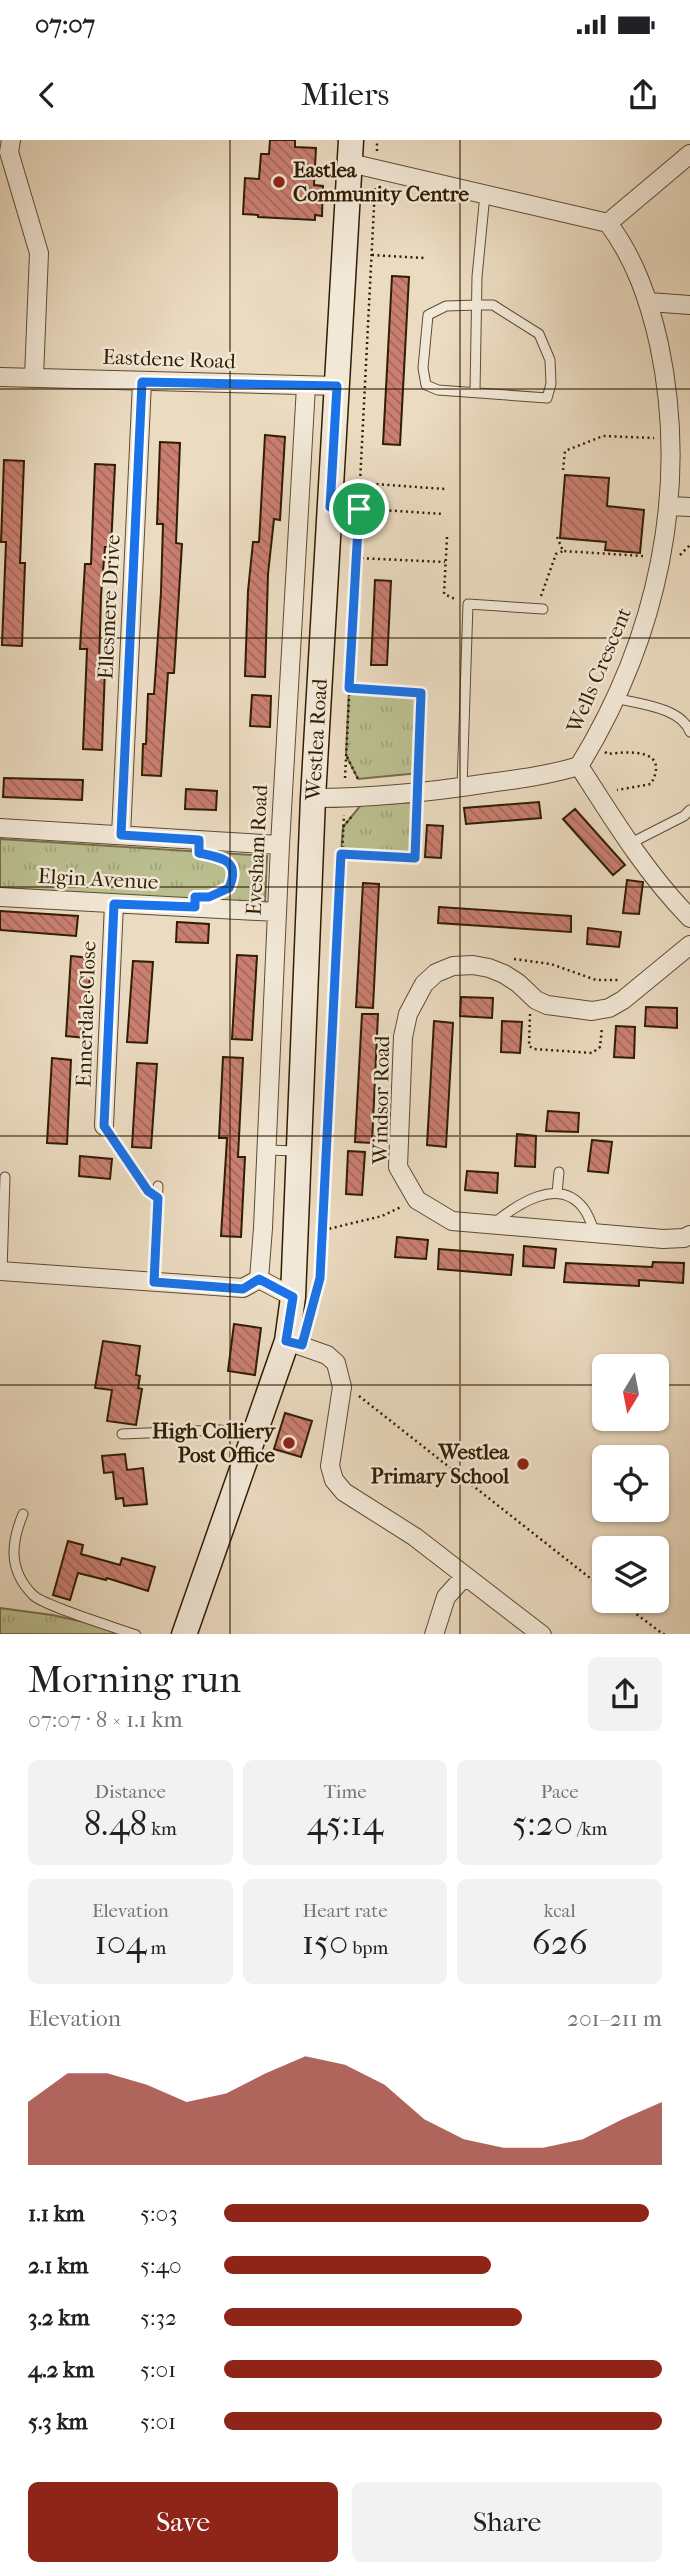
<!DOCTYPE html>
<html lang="en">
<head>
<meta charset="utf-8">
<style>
	:root { --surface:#fff; --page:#f2f2f2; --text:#202124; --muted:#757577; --accent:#8f2418 }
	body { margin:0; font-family:"IM FELL French Canon",serif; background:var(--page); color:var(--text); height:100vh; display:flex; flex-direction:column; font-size:26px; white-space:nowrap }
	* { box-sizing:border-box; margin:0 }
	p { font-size:23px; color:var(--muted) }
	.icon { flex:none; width:38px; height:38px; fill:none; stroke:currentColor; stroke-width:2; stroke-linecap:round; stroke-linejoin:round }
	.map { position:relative; height:1494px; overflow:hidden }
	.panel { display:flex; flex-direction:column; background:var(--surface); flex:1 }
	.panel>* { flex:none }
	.needle { width:46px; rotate:190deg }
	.fabs { position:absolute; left:592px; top:1214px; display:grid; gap:14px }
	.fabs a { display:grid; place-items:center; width:77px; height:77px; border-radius:10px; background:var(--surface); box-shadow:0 2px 5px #0004; font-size:35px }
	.pin { position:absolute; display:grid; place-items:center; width:60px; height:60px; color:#fff; margin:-30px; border:4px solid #fff; border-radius:50%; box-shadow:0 2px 7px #0007 }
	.round { display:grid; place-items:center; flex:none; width:74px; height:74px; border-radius:10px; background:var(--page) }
	.overview { display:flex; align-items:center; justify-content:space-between; height:119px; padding:0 28px }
	h1 { font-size:38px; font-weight:600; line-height:52px }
	.metrics { display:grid; grid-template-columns:repeat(3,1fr); gap:10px; height:119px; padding:7px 28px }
	.metrics div { display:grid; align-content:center; border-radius:10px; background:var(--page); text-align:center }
	.metrics b { font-size:35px; font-weight:600 }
	.metrics small { font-size:19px; font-weight:400 }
	.metrics p { font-size:19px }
	.chart { height:196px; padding:14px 28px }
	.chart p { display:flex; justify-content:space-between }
	.chart svg { width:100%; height:126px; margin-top:7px; fill:var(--accent); opacity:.7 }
	.button { display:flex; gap:14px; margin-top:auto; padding:14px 28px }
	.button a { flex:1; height:80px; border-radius:10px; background:var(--accent); color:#fff; font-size:28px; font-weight:600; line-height:80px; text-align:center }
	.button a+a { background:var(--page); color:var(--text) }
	ul { padding:0 28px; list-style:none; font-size:23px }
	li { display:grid; grid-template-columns:112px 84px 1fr; align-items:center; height:52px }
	li i { height:18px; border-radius:9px; background:var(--accent) }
	.status { display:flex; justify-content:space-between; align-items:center; height:49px; padding:0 35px; background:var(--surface); direction:ltr }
	.status svg { height:19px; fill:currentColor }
	header { display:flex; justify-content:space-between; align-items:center; height:91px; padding:0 28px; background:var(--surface); font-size:32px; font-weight:600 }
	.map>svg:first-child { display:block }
	.grass { fill:url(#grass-tufts); stroke:#766e49; stroke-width:2 }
	.building { fill:url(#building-back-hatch); stroke:#301d02; stroke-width:2 }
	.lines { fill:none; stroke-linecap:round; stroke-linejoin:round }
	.service-casing { stroke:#5f4c32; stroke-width:11 }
	.minor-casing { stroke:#5f4c32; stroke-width:20 }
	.secondary-casing { stroke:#301d02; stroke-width:27 }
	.path { stroke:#301d02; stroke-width:2.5; stroke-dasharray:2 3.5; stroke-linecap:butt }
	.service { stroke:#f2e8d7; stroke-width:9 }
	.minor { stroke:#f2e8d7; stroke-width:18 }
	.secondary { stroke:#f2e8d7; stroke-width:24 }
	.route-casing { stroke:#fff; stroke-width:14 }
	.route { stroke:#1a73e8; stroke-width:9 }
	.grid { fill:none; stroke:#301d02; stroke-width:2; stroke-opacity:0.55 }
	.poi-dot { fill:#8f2418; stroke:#f2e8d7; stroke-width:2.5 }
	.labels { text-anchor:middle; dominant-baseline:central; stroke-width:5; stroke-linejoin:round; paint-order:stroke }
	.poi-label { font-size:21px; font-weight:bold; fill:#301d02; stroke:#f2e8d7; text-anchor:end }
	.street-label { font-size:21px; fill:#301d02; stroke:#f2e8d7 }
</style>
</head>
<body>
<div class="status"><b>07:07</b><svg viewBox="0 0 49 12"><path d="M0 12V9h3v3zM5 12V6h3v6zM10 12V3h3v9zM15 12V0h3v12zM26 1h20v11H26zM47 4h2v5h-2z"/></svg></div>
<header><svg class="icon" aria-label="back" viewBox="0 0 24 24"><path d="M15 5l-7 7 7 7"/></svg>Milers<svg class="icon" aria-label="share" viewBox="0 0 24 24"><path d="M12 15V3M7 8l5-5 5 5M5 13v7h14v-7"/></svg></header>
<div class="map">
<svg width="690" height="1495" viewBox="0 0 690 1495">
	<defs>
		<pattern id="grass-tufts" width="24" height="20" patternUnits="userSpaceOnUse" patternTransform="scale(1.75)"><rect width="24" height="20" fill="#bbbf90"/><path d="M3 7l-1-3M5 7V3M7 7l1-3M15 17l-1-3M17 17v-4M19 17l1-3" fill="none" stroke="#a1a47b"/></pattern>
		<pattern id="building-back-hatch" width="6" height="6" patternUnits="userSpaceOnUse" patternTransform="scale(1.75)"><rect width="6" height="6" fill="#ca7f71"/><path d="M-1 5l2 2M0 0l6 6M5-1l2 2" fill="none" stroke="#a4675b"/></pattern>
	</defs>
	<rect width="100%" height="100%" fill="#ebdbc1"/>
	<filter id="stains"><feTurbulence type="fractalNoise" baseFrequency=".00286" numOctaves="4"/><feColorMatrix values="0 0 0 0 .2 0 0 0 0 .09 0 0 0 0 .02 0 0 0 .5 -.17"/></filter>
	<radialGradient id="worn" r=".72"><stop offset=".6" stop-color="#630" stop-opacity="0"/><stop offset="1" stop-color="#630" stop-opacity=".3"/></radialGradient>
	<path class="grass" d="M349,548L421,553L419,633L358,639L346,615Z
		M418,662L415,718L341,714L343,687L361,665Z
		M0,699L267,716L265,764L0,748Z
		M0,1468L52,1475L107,1487L129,1494H0Z"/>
	<path class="building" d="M270,0H295V7L316,8L314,45L323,46L322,76L315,75V80L258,77V75L243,74L245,38L259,39L261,14H269Z
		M392,136L409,137L400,305L383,304Z
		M265,295L285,297L280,380L274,379L268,434L265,537L245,536L248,451L253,402H259Z
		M160,302L180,303L176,403L182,404L174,533H168L161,636L142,635L143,604H146L148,554H154L161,452L163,384H157Z
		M4,320L24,321L20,423H25L22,506L2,505L6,402H1Z
		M95,324L115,325L111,407H105L101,456L99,528L105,529L102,610L83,609L87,509H80L85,424H91Z
		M565,335L609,338L607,366L644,370L640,413L605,410L606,402L560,398Z
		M375,440L391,441L387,525H371Z
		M252,555L271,556L270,587L250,586Z
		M4,638L83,640L82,660L3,657Z
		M186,649L217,651L216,670L185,669Z
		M539,662L541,678L466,684L464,668Z
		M575,669L625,725L613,735L563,679Z
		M427,685L443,686L441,718L425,717Z
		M627,740L643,742L639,774L623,773Z
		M363,743L379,744L373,868L356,867Z
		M439,767L571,776V792L438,783Z
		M0,771L78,776L76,796L0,790Z
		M177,782L209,784L208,803L176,802Z
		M588,788L621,792L619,807L587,804Z
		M237,815L257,816L252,900L232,899Z
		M71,816L91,818L86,898L66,896Z
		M133,821L153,822L147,903L127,902Z
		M461,857L493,858L492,878L460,876Z
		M646,867L677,868V888L645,886Z
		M362,874H378L372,1003L355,1002Z
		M434,881L453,883L446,1007L427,1005Z
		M502,881L522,882L520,913L501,912Z
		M616,886L635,887L634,918L614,917Z
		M223,917L243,918L238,1017H245L241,1097L221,1096L227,998H219Z
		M52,918L71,920L67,1004L47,1003Z
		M137,923L157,924L151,1008L132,1007Z
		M548,971L579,973L578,992L546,991Z
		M517,994L536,996L535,1027L515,1026Z
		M592,1000L612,1002L608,1033L588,1031Z
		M348,1011L365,1012L362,1055L346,1054Z
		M80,1016L112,1019L110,1039L79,1036Z
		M467,1031L498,1033L497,1053L465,1050Z
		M397,1097L428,1100L426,1119L395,1117Z
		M524,1106L556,1109L554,1128L523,1126Z
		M439,1109L513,1115L511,1135L438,1129Z
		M653,1122L684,1123L683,1143L639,1140V1146L564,1142L566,1123L652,1127Z
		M234,1184L261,1188L255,1235L228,1231Z
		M103,1201L140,1206L136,1235L140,1236L138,1248L142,1249L136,1285L107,1281L112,1250L95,1248Z
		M285,1273L312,1281L301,1317L274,1309Z
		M125,1314L127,1330L143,1328L147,1364L124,1366L123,1358L116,1359L113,1332L104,1333L102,1316Z
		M68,1401L83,1405L81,1414L120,1425L122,1418L155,1427L148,1451L107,1438L106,1440L78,1433L70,1460L53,1455Z"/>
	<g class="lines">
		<defs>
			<path id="service" d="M478,165H493L539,194L550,220L551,244L547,258L438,250L426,245L423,228L428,175L446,166Z
				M475,251L477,137L485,54
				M615,558C638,564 681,567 690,592
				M462,647L468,464L543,469
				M629,704L684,676L690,670
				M267,1010L296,1011
				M557,1053L559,1032
				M493,1084C516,1065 559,1035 584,1069C589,1076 592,1085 595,1093
				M2,1131L5,1037
				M154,1142L158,1046
				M122,1294L220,1290L252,1296
				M23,1374C11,1403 8,1430 33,1455C44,1466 117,1488 136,1495"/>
			<path id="minor" d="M11,0L9,12L39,113L34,237
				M608,83L690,14
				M649,162L690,165
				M0,237L337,246
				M671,366L690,367
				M579,626C613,679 646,733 690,778
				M313,658C372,658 431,652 489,643C520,639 549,635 579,626C657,499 690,351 659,204C649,160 635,119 608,83L350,23
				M0,688L280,705
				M121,695L142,242
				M0,757L277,772
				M690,805L623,860L609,868L592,871L547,865L536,860L518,843L504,834L489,828L473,825L453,826L436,833L424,844L408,874L403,897L398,1027L417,1060L452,1081L663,1099L684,1098L690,1095
				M104,986L114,764
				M0,1131L243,1148L259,1139
				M259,1139L263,1088L280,705L306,246
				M259,1139L293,1157
				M287,1201L327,1215L336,1223L342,1247L330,1326L334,1340L344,1352L415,1397L542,1495
				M434,1495L446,1457L465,1436"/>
			<g id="secondary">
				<path id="s1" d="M184,1495L287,1201L293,1157L313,658L351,0"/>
			</g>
		</defs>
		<use href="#service" class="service-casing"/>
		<use href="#minor" class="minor-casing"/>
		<use href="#secondary" class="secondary-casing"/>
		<path class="path" d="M377,11V0
			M372,115L424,118
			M563,330L565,311L603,296L654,298
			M360,343L445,349
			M351,368L443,374
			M447,397L444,454L455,459
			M557,397L563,411L643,416
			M680,415L690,405
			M356,418L445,422
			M541,456L556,414L563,411
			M349,548L421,553L419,635
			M605,612L608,614C631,611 670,609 651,644L617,650
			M347,617L358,639
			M345,638L375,47
			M343,687L352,676
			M341,714L415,718L418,670
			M221,752C236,744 236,729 224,719
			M514,819L551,824L596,840H620
			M530,874L529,906L534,909L592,913L600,907L602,887
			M113,1000L145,1046
			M324,1090L382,1076L401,1067
			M315,1158L320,1138L324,1090L344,675
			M359,1256L604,1449
			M619,1461L663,1494L668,1495"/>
		<use href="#service" class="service"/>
		<use href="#minor" class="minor"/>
		<use href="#secondary" class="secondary"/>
	</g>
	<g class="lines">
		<defs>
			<path id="route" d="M142,242L337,246L330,367L359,369L349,548L421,553L415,718L341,714L320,1138L302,1205L286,1201L293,1157L259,1139L243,1149L154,1142L158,1058L148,1051L104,986L114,764L195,767V757H209L229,748C241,720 222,718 199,713V700L121,695Z"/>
		</defs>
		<use href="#route" class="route-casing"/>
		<use href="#route" class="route"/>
	</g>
	<path class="grid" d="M230,0V1495M460,0V1495M0,249H690M0,498H690M0,747H690M0,996H690M0,1245H604M656,1245H690"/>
	<g class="poi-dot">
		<circle cx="279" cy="42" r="7"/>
		<circle cx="289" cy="1303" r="7"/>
		<circle cx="523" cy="1324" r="7"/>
	</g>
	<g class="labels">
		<g class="poi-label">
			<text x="293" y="30" text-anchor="start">Eastlea<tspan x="293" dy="24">Community Centre</tspan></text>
			<text x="275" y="1291">High Colliery<tspan x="275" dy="24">Post Office</tspan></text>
			<text x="509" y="1312">Westlea<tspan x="509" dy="24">Primary School</tspan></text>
		</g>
		<g class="street-label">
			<text transform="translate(169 219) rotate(2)">Eastdene Road</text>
			<text transform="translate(109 467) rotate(-87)">Ellesmere Drive</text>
			<text transform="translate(599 530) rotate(-67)">Wells Crescent</text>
			<text stroke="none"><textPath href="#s1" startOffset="914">Westlea Road</textPath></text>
			<text transform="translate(257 710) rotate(-87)">Evesham Road</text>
			<text transform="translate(98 739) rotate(3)">Elgin Avenue</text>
			<text transform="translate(86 874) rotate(-88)">Ennerdale Close</text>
			<text transform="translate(381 960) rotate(-89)">Windsor Road</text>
		</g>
	</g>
	<rect width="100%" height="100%" filter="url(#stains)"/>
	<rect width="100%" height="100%" fill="url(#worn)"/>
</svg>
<div class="fabs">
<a><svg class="needle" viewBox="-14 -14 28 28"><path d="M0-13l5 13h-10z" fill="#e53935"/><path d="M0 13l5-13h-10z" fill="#757577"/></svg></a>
<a><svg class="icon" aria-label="locate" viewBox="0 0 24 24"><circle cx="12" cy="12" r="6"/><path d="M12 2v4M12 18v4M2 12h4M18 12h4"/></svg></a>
<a><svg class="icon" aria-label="layers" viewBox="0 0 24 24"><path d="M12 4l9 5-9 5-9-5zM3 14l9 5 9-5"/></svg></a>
</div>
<div class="pin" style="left:359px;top:369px;background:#1e9e55"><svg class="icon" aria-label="arrive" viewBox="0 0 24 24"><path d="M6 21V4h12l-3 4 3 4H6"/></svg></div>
</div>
<section class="panel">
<div class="overview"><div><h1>Morning run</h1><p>07:07 · 8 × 1.1 km</p></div><a class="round"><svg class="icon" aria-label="share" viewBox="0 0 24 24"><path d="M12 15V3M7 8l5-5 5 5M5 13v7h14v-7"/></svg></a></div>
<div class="metrics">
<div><p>Distance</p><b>8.48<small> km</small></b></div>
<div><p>Time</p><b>45:14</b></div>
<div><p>Pace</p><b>5:20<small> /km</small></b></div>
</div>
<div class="metrics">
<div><p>Elevation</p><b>104<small> m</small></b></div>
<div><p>Heart rate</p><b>150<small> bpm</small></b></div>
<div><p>kcal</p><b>626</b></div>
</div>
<div class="chart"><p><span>Elevation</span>201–211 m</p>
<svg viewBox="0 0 160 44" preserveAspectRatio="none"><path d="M0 44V22L10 12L20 12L30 16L40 22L50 19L60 12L70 6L80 9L90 16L100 28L110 35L120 38L130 38L140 35L150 28L160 22V44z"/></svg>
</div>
<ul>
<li><b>1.1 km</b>5:03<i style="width:97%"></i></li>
<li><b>2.1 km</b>5:40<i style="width:61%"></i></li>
<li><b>3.2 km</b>5:32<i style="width:68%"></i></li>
<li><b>4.2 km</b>5:01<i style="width:100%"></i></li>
<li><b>5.3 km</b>5:01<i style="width:100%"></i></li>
</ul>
<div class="button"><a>Save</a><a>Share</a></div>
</section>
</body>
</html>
